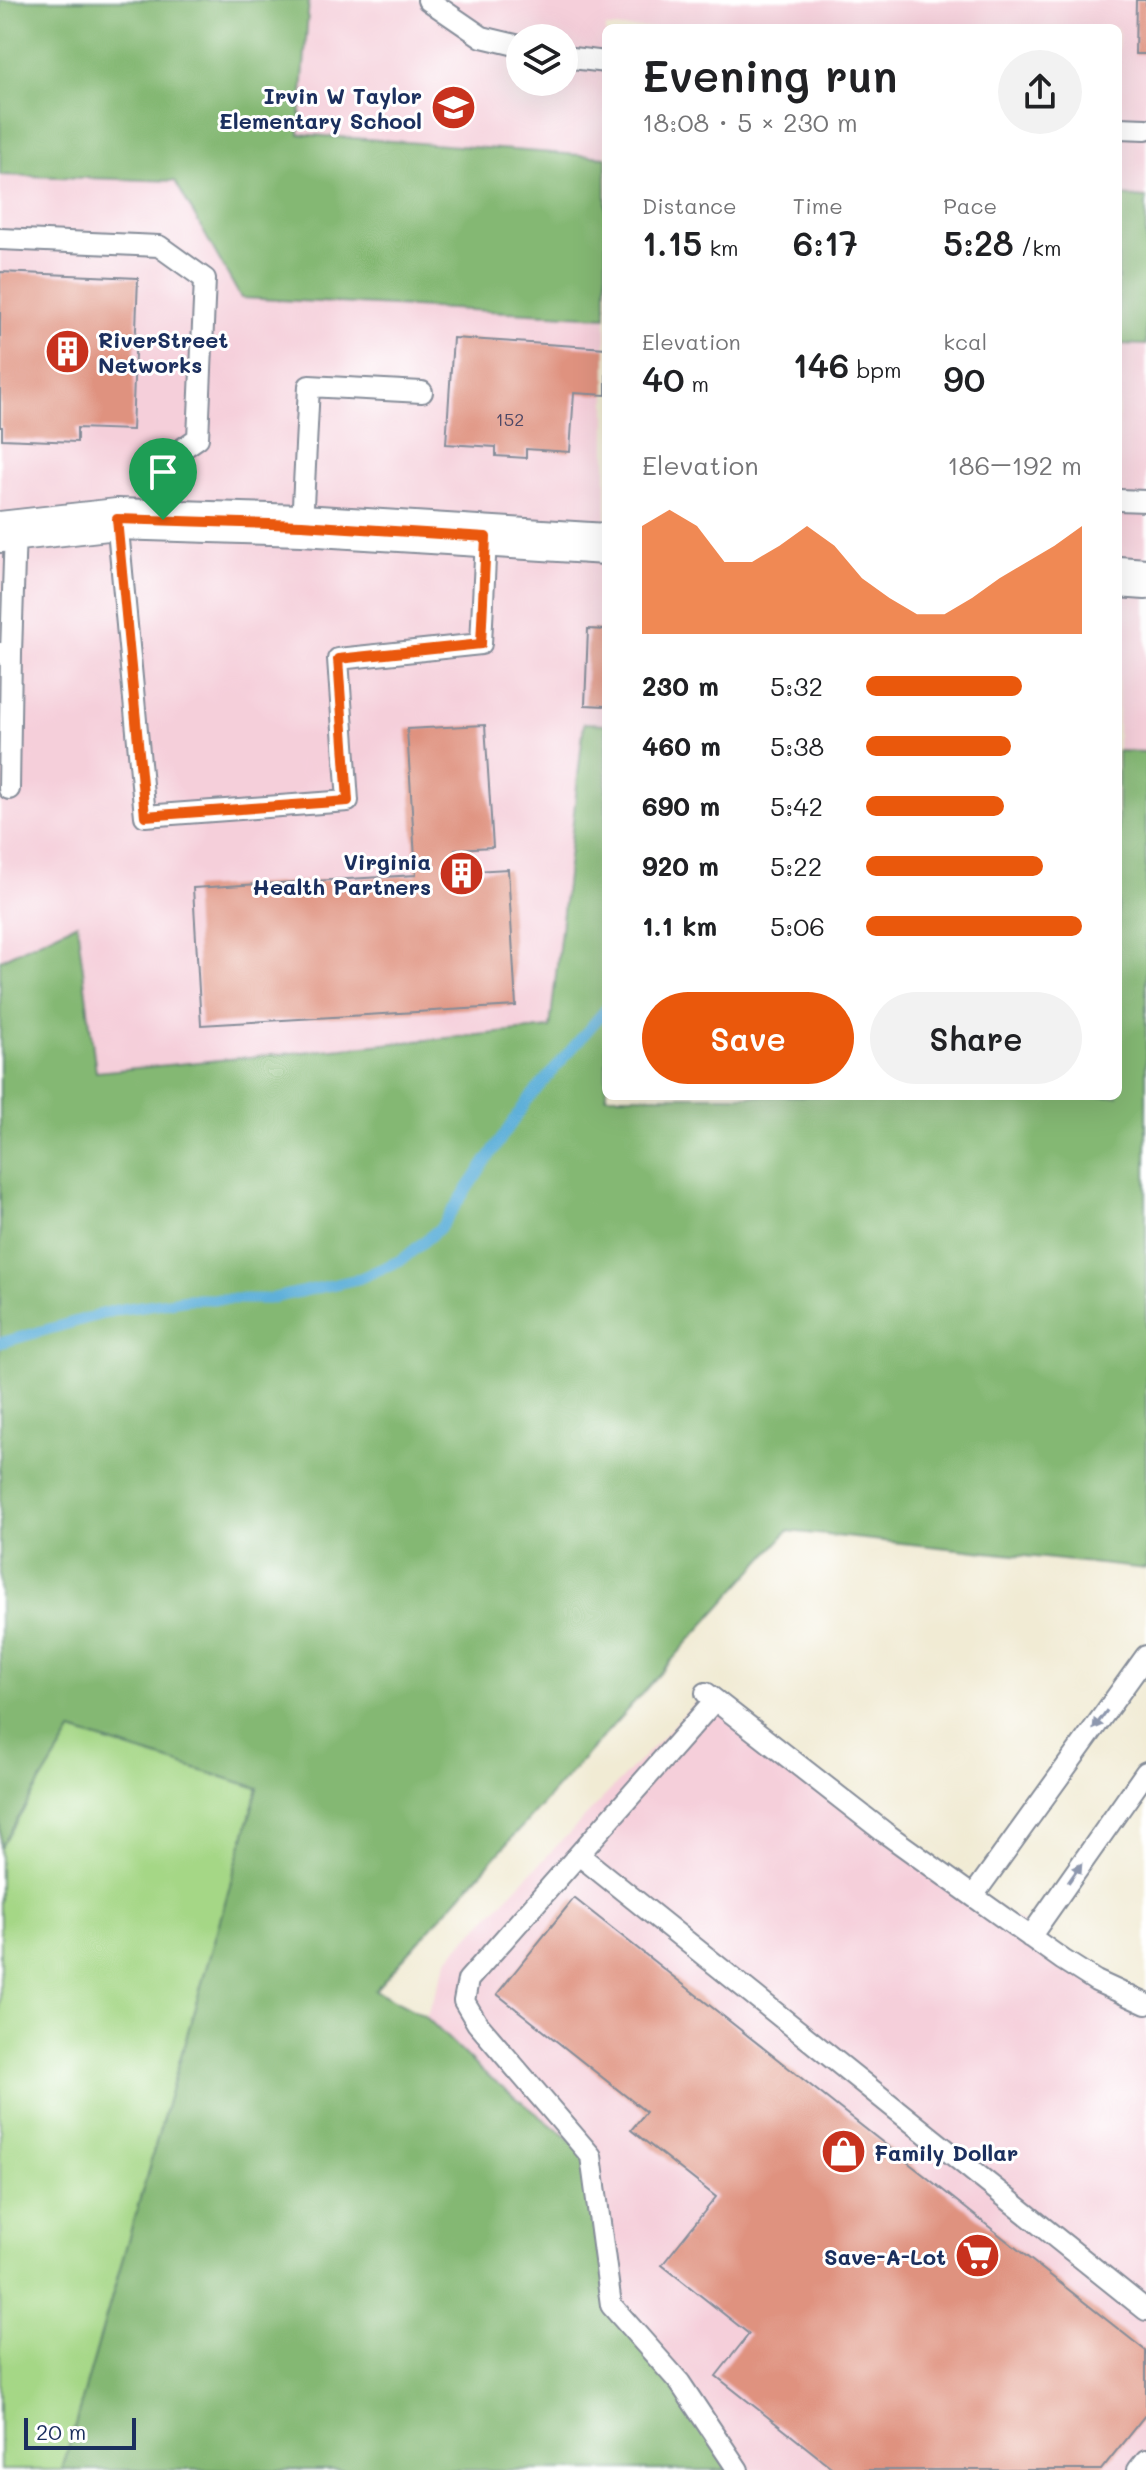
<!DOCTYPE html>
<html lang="en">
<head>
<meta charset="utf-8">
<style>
	:root { --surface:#fff; --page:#f2f2f2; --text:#202124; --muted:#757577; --accent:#ea580c }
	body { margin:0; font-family:Mali,sans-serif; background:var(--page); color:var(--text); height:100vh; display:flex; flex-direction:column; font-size:30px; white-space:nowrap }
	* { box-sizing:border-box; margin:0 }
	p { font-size:26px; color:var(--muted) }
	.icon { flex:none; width:44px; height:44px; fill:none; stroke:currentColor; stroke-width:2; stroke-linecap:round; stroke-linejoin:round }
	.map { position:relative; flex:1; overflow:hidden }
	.panel { position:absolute; left:602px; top:24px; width:520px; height:1076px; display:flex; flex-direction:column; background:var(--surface); border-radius:12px; box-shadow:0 8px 32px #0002 }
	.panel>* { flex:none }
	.controls { position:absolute; left:506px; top:24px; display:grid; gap:16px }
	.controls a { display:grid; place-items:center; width:72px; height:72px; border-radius:50%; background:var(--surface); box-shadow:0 8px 32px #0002; font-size:40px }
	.scale { position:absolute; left:24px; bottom:20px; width:112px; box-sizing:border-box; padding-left:8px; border:4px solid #1b2f5e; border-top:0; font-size:22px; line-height:28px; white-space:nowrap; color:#1b2f5e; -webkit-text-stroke:6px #fff; paint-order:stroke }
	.pin { position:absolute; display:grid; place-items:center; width:68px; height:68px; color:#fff; margin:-82px -34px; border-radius:50% 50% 50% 0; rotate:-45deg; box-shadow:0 0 8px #0007 }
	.pin .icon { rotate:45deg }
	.round { display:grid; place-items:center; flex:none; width:84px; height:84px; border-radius:42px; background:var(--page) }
	.overview { display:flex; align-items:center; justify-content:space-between; height:136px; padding:0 40px }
	h1 { font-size:44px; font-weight:600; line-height:60px }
	.metrics { display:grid; grid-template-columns:repeat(3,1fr); gap:12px; height:136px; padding:8px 40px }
	.metrics div { display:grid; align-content:center }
	.metrics b { font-size:34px; font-weight:600 }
	.metrics small { font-size:22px; font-weight:400 }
	.metrics p { font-size:22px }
	.chart { height:224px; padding:16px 40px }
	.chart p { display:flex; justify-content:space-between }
	.chart svg { width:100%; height:144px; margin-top:8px; fill:var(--accent); opacity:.7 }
	.action { display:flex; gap:16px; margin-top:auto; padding:16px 40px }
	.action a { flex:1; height:92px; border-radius:48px; background:var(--accent); color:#fff; font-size:32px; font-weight:600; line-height:92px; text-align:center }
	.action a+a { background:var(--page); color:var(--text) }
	ul { padding:0 40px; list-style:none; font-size:26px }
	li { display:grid; grid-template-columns:128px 96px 1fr; align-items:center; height:60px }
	li i { height:20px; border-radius:10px; background:var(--accent) }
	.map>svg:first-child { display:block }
	.built { fill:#f5cfda; fill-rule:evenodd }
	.green { fill:#a5d786; stroke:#608372; stroke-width:2 }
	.forest { fill:#84b873; stroke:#507468; stroke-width:2 }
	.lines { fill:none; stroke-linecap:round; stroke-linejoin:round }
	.stream { stroke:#5eb0d9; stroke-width:11 }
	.building { fill:#df927f }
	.lane-casing { stroke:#868d99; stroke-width:24 }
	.street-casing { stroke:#868d99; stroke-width:44 }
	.lane { stroke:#fff; stroke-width:20 }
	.street { stroke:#fff; stroke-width:40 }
	.oneway { fill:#8d97ae }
	.route-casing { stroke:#fff; stroke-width:16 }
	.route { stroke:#ea580c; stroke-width:10 }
	.labels { text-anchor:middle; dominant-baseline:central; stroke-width:6; stroke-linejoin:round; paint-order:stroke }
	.number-label { font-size:18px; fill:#4c4866 }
	.poi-label { font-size:22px; font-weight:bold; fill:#1b2f5e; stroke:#fff; text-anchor:end }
</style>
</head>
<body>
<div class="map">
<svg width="1146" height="2470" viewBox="0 0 1146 2470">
	<rect width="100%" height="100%" fill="#fff"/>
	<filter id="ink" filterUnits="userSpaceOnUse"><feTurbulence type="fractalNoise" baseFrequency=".0125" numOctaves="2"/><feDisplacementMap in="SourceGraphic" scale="16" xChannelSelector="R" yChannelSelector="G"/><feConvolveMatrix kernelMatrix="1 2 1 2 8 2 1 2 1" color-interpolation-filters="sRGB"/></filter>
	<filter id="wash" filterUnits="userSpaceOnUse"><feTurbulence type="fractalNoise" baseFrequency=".006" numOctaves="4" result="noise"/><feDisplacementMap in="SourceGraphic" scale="32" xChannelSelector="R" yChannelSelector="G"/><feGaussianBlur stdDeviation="1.8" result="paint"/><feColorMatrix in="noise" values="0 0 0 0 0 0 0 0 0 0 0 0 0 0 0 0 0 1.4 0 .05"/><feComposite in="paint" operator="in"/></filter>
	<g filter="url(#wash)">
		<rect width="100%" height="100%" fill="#f1ebd4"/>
		<path class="built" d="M309,0H1146V198L1118,196V28H606V157L299,134ZM520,38H564V82H520Z
			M0,175L176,181L241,298L606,317V724H584L550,1028L96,1072L77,923L0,960Z
			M1118,344L1146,345V752L1118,751Z
			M706,1692L884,1832L1146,2004V2470H741L611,2305L477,2067L426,2017L449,1957Z"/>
		<path class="green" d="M72,1731L258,1788L62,2470H0V1848Z"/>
		<path class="forest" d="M0,0H309L299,134L606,157V317L241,298L175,181L0,175Z
			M1118,196L1146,198V345L1118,344Z
			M584,723L606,724V1096H1118V751L1146,752V1569L788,1531L375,1990L426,2017L477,2067L591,2156L611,2305L738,2470H62L258,1788L72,1731L0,1848V960L77,923L96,1072L550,1028Z"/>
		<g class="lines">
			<path class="stream" d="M0,1343L116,1310L188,1299H269L358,1279L403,1259L441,1227L527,1101L606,1009"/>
		</g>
		<g id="blocks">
			<path class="building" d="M1136,0H1146V54H1135Z
				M0,272L138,278L132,430L77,428V442L2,439V427H0Z
				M453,338L606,348V395L574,393L570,452L526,449V458L496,456V447L446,444Z
				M588,629L606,630V706L585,705Z
				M485,725L493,847L455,849L456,872L508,869L516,1006L201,1025L193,888L416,875L407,729Z
				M574,1898L1146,2351V2414L1101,2470H835L716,2376L749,2334L662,2265L716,2197L631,2130L646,2112L497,1994Z"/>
		</g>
	</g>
	<g filter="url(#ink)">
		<use href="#blocks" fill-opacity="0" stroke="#868d99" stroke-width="2"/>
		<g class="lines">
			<defs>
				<path id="lane" d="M428,0L482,37L520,46
					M564,57L606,62
					M1118,128L1146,129
					M0,239L159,246L205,279L198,438L166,460L163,520
					M1118,500L1146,501
					M117,519L145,816L348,801L338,659L481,644L486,537
					M302,525L309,386L422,392
					M0,653H11L15,529
					M9,789L11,653
					M706,1693L884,1832L973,1896L1063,1960L1096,1981L1146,2004
					M715,1700L468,1980L464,2001L477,2023L591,2156L611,2305L680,2383L738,2470
					M579,1855L1146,2310
					M973,1896L1146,1656
					M1030,1937L1146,1772
					M1138,2470L1146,2460"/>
				<path id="street" d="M0,532L117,519L302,525L606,544
					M1118,577L1146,579"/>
			</defs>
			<use href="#lane" class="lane-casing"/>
			<use href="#street" class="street-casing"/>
			<use href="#lane" class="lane"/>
			<use href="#street" class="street"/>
		</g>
		<defs><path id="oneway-solid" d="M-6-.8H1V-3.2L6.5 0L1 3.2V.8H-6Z" transform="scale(2)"/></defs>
		<g class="oneway">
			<use href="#oneway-solid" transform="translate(1100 1720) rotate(126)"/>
			<use href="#oneway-solid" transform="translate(1075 1873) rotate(-55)"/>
		</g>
	</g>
	<g class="lines" filter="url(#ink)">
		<defs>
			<path id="route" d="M117,519L302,525L486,537L481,644L338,659L348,801L145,816Z"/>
		</defs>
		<use href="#route" class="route-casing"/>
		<use href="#route" class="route"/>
	</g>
	<defs>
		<symbol id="school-disc" viewBox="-11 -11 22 22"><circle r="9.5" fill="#c8321e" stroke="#fff"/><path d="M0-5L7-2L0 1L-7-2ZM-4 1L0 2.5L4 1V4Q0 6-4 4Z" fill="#fff"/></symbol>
		<symbol id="building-disc" viewBox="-11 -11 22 22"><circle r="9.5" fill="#c8321e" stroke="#fff"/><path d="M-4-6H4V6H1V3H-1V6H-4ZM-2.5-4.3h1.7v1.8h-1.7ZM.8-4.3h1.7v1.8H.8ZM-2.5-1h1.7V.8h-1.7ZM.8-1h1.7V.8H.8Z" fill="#fff"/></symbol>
		<symbol id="shop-disc" viewBox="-11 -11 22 22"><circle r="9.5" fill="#c8321e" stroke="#fff"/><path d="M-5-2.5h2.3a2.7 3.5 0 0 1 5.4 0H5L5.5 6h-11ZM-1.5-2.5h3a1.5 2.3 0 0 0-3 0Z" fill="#fff"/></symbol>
		<symbol id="supermarket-disc" viewBox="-11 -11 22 22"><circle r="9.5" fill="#c8321e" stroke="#fff"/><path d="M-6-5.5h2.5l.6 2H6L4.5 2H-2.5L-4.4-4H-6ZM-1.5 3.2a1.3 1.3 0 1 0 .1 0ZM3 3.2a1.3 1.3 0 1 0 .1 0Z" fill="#fff"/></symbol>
	</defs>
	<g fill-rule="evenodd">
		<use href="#school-disc" x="428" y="82" width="51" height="51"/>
		<use href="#building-disc" x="42" y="326" width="51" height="51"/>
		<use href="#building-disc" x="436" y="848" width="51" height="51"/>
		<use href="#shop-disc" x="818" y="2126" width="51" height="51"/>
		<use href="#supermarket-disc" x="952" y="2230" width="51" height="51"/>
	</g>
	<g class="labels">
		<g class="number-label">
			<text x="510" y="419">152</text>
		</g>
		<g class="poi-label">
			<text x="422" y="95">Irvin W Taylor<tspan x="422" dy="25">Elementary School</tspan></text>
			<text x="98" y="339" text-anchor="start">RiverStreet<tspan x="98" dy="25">Networks</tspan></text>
			<text x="431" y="861">Virginia<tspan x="431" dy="25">Health Partners</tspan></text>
			<text x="874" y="2152" text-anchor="start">Family Dollar</text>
			<text x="946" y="2256">Save-A-Lot</text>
		</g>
	</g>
</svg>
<div class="controls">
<a><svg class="icon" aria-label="layers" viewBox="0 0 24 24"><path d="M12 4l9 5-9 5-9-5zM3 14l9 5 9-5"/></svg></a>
</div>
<div class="scale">20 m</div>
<div class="pin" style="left:163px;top:520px;background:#1e9e55"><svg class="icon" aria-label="arrive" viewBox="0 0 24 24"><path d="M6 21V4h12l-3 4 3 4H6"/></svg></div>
<section class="panel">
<div class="overview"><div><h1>Evening run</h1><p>18:08 · 5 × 230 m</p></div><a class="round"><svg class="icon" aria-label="share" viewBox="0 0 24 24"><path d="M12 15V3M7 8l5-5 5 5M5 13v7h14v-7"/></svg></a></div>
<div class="metrics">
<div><p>Distance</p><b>1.15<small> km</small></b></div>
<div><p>Time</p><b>6:17</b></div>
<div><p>Pace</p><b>5:28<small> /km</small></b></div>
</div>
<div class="metrics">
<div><p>Elevation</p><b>40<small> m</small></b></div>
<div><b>146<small> bpm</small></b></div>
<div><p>kcal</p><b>90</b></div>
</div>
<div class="chart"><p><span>Elevation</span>186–192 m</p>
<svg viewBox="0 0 160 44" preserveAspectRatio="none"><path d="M0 44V11L10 6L20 11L30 22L40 22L50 17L60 11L70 17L80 27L90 33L100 38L110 38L120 33L130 27L140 22L150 17L160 11V44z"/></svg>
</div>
<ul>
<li><b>230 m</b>5:32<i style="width:72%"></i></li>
<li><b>460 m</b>5:38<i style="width:67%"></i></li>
<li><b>690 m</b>5:42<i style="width:64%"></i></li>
<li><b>920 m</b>5:22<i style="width:82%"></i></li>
<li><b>1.1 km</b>5:06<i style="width:100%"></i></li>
</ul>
<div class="action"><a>Save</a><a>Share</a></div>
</section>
</div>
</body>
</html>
